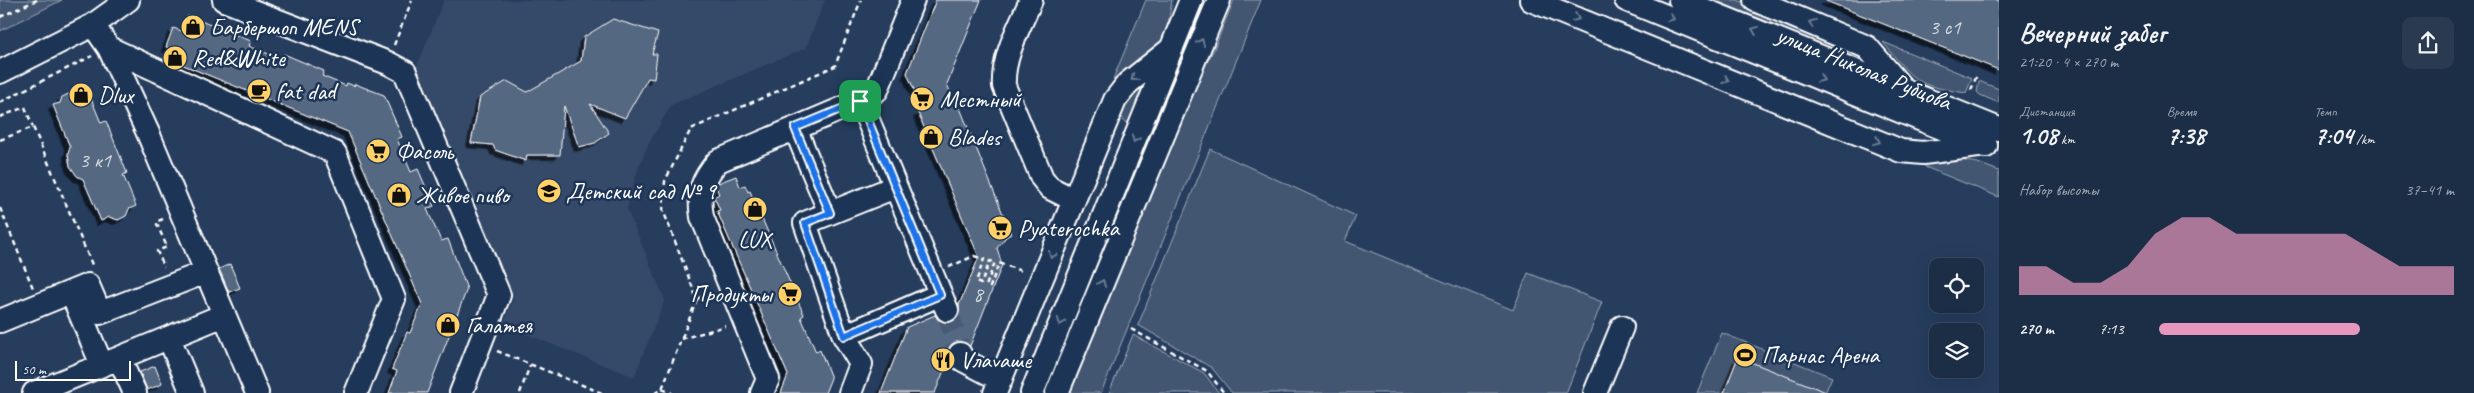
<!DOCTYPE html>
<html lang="ru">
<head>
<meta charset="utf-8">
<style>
	:root { --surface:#1c2e46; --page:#293a51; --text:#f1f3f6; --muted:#a0a8b3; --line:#3a4a5f; --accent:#e797bd }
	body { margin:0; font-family:Caveat,sans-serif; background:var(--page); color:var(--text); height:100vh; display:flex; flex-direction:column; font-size:19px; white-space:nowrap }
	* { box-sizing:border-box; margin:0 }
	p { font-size:16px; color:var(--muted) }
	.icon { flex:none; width:28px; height:28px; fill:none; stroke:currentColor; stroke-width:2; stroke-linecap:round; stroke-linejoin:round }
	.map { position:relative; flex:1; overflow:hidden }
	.side { display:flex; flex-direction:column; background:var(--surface); width:475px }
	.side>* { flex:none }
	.tools { position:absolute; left:1929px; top:258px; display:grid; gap:10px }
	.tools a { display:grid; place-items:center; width:55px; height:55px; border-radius:10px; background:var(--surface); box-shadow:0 5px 20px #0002,0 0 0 1px var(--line); font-size:25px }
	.scale { position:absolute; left:15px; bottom:12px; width:116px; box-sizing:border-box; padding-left:5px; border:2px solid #fff; border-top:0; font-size:14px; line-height:18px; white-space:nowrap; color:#fff; -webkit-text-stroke:4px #1d3557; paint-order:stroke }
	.pin { position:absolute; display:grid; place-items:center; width:42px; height:42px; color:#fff; margin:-21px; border-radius:10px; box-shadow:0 2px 8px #0006 }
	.round { display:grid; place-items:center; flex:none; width:52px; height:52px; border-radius:10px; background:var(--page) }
	.headline { display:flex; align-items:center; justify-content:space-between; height:85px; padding:0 20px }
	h1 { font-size:28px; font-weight:700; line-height:38px }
	.figures { display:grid; grid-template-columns:repeat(3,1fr); gap:8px; height:85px; padding:5px 20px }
	.figures div { display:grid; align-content:center }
	.figures b { font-size:25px; font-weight:700 }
	.figures small { font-size:14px; font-weight:400 }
	.figures p { font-size:14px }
	.chart { height:140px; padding:10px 20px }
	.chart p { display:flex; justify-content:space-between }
	.chart svg { width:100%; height:90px; margin-top:5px; fill:var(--accent); opacity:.7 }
	ul { padding:0 20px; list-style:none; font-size:16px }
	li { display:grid; grid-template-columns:80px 60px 1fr; align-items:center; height:38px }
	li i { height:12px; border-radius:6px; background:var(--accent) }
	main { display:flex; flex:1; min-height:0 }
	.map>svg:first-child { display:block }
	.built { fill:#344a68 }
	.green { fill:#425672; stroke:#a0aab8 }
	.building { fill:#556781; stroke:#fff; filter:url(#shadow) }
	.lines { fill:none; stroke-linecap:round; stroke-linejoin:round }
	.minor-tunnel { stroke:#475a76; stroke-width:22; stroke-dasharray:22 11; stroke-linecap:butt }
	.minor-casing { stroke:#fff; stroke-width:26 }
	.path { stroke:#fff; stroke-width:2.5; stroke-dasharray:5 4; stroke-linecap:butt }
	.minor { stroke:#1d3557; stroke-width:22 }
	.oneway { stroke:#6c7c92 }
	.route-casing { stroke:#fff; stroke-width:10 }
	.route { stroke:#1a73e8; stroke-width:6 }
	.labels { text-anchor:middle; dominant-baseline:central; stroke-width:5; stroke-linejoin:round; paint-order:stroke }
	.number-label { font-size:21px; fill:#d4d9e0 }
	.poi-label { font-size:24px; fill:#fff; stroke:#1d3557; text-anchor:start }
	.street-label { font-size:24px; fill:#fff; stroke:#1d3557 }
</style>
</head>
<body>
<main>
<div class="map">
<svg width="1999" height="393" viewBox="0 0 1999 393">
	<defs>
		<filter id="shadow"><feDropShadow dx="-4.5" dy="4.5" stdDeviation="0" flood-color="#0009"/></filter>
	</defs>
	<rect width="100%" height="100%" fill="#263d5e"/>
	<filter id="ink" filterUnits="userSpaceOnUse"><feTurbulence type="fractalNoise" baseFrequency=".02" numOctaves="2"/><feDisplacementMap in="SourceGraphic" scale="10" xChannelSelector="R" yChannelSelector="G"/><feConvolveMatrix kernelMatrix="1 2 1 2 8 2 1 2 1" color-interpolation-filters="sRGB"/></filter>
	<g filter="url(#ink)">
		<path class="built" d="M444,0H825L806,48L671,105L647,147L637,172L627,209L665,300L634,377L503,325L513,301L415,71Z"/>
		<path class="green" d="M0,0H62L0,31Z
			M1146,0H1172L1167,31L1162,41L1116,80L1113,79Z
			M1234,0H1261L1101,393H1065L1176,122L1214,49Z
			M1714,0H1737L1855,48L1869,63Z
			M1883,42L1972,78L1966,93C1914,85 1915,82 1883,42Z
			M1979,81L1999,89V103L1980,95L1977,92Z
			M1141,86L1143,90L1129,123L1124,121L1120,114L1127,98Z
			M1210,149L1356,216L1345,241L1513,310L1528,273L1602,302L1566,393H1232L1212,368L1138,325Z
			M1954,159L1978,163L1999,171V197L1925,167L1927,163Z
			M1722,333L1832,377L1825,393H1697Z
			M1133,335L1204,373L1219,393H1109Z"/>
		<path class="building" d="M936,0H981L947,84L957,109L960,108L1011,234L1006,237L997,248L1002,265L970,346L960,341L949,346L947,353L948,360L935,393H881L907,327L935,315L939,321L946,323L952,322L958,318L959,305L979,257L918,113L923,111L907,73Z
			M1826,0H1999V70L1826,1Z
			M188,16L251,41L249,46L283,60L284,54L324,71L322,76L346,86L347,83L354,86L355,84L384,95L402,137L397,139L411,172L418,169L434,206L427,209L441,241L448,239L467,289L427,393H389L397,371L392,369L407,332L410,333L422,304L348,132L171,60L175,51L166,47L173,28L182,31Z
			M613,19L658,33L652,54H657L654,79L648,78L625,118L590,104L609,133L595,143L579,147L564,106L560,155H527L526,161L495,150L493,145L471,143L480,97L507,81L527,92L581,61L584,37Z
			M88,91L101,123L106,121L127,173L123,175L136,206L129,209L126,216L118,220L109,217L101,221L83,179L77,176L70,166L68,154L70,147L53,105L60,103L62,97L71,93L76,96Z
			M736,176L740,187L745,185L748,192L750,191L804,315L801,317L816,352L820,350L831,378L825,393H781L788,375L717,211L720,210L714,197L719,194L716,187L718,183Z
			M230,264L240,288L229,292L219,269Z
			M1738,357L1826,392V393H1724Z
			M155,366L162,384L147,390L140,372Z"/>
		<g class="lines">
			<path class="minor-tunnel" d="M947,310L960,354"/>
			<defs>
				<path id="minor" d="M224,0L388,63L405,72L499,295L461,393
					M1031,0C1020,26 1002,57 1004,86L1042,178L1050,188L1074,200
					M1531,0L1901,151L1923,153L1986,145
					M1626,0L1986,146
					M1680,0L1999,129
					M1755,0L1867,47L1903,89
					M93,25L109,48L148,133L257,393
					M109,48L335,153L394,299L356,393
					M0,72L93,25L128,0
					M860,101L947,310
					M795,128L830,213
					M76,304L102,365
					M0,321L88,285L100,313L206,272
					M844,336L939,295
					M169,338L192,393
					M960,354L963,360L1001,380
					M119,358L135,393
					M34,393L224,315
					M762,393L768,379L702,217C698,191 701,181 718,161L860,101L877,90L913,0
					M850,393L861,364L844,336L805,223L895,187
					M995,393L1115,100L1128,83L1172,48
					M1032,393L1191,0
					M1057,393L1219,0
					M1595,393L1622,327"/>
			</defs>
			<use href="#minor" class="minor-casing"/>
			<path class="path" d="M0,17L37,0
				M394,45L412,0
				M1971,90L1977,75
				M0,102L92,56
				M0,117L25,107L33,127
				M0,140L33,127L93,267
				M0,208L33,288
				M163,219L156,222L167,247L157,251L164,267
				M949,267L974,256L984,259L976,282L981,284L990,261L995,262L986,286L990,287L999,263L1024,272
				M697,299L712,292
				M1131,329L1207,371L1224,393
				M681,339L726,326
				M497,351L602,393
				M662,389L672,393
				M520,393L530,365
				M655,393L662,389L697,299L663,210L665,181L691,129L835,66L861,0"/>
			<use href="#minor" class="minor"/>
		</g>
		<defs><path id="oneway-chevron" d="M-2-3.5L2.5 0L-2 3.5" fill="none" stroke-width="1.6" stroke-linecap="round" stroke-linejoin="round" transform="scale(1.25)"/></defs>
		<g class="oneway">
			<use href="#oneway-chevron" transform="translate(1576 18) rotate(22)"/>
			<use href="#oneway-chevron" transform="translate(1671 18) rotate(22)"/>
			<use href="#oneway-chevron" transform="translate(1812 23) rotate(-158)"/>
			<use href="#oneway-chevron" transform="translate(1755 30) rotate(-158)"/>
			<use href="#oneway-chevron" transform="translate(1201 42) rotate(-68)"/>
			<use href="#oneway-chevron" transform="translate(1134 78) rotate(141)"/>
			<use href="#oneway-chevron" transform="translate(1821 79) rotate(22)"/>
			<use href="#oneway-chevron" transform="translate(1726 80) rotate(22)"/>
			<use href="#oneway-chevron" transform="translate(1135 139) rotate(112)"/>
			<use href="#oneway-chevron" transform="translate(1877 141) rotate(22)"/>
			<use href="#oneway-chevron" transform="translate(1052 255) rotate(112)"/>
			<use href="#oneway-chevron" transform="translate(1102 283) rotate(-68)"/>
			<use href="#oneway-chevron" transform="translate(1061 322) rotate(112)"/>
		</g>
	</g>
	<g class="lines" filter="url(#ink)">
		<defs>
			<path id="route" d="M860,101L940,295L844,336L805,223L830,213L795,128Z"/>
		</defs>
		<use href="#route" class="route-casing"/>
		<use href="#route" class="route"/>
	</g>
	<defs>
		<symbol id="shop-disc" viewBox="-11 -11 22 22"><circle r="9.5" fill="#ffd166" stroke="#1d3557"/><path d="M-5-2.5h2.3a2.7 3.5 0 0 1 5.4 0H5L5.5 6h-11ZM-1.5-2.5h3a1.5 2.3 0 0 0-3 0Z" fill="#111"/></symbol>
		<symbol id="cafe-disc" viewBox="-11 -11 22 22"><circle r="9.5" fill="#ffd166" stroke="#1d3557"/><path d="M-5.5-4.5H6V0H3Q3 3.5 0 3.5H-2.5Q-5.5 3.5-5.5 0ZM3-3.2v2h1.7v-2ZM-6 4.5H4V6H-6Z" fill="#111"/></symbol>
		<symbol id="supermarket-disc" viewBox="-11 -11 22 22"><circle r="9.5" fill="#ffd166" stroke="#1d3557"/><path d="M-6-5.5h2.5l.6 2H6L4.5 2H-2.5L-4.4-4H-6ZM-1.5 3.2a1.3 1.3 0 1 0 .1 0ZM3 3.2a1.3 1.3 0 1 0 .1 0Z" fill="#111"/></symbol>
		<symbol id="school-disc" viewBox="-11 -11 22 22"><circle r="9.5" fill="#ffd166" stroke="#1d3557"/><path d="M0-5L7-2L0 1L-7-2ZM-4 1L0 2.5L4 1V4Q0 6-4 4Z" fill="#111"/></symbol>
		<symbol id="stadium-disc" viewBox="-11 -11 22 22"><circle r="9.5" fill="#ffd166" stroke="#1d3557"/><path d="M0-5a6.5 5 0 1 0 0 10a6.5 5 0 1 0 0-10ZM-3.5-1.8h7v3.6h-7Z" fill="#111"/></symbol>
		<symbol id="restaurant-disc" viewBox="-11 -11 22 22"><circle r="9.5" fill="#ffd166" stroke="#1d3557"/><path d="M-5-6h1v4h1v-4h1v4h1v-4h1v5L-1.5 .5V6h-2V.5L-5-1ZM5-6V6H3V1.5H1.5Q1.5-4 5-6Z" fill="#111"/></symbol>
	</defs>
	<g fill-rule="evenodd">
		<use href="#shop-disc" x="179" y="13" width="28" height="28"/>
		<use href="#shop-disc" x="161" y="44" width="28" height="28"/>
		<use href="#cafe-disc" x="245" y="77" width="28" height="28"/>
		<use href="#shop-disc" x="67" y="81" width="28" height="28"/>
		<use href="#supermarket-disc" x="908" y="85" width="28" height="28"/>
		<use href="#shop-disc" x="917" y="123" width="28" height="28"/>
		<use href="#supermarket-disc" x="364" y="137" width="28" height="28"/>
		<use href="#school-disc" x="535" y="177" width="28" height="28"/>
		<use href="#shop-disc" x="385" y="181" width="28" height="28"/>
		<use href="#shop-disc" x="741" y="195" width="28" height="28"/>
		<use href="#supermarket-disc" x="986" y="214" width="28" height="28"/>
		<use href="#supermarket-disc" x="776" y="280" width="28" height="28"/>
		<use href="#shop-disc" x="434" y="311" width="28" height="28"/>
		<use href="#stadium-disc" x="1731" y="341" width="28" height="28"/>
		<use href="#restaurant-disc" x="929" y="346" width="28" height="28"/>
	</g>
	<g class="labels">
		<g class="number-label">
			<text x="1945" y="27">3 с1</text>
			<text x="95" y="160">3 к1</text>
			<text x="978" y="294">8</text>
		</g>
		<g class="poi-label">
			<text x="210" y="27">Барбершоп MENS</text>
			<text x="192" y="58">Red&amp;White</text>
			<text x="276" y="91">fat dad</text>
			<text x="98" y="95">Dlux</text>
			<text x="940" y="99">Местный</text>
			<text x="948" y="137">Blades</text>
			<text x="396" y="151">Фасоль</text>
			<text x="566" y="191">Детский сад № 9</text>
			<text x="416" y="195">Живое пиво</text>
			<text x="1018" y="228">Pyaterochka</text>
			<text x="755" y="239" text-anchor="middle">LUX</text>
			<text x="772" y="294" text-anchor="end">Продукты</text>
			<text x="466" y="325">Галатея</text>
			<text x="1762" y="355">Парнас Арена</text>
			<text x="960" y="360">Vлаvаше</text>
		</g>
		<g class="street-label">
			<text transform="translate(1864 68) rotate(22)">улица Николая Рубцова</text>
		</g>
	</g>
</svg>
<div class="tools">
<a><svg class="icon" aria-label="locate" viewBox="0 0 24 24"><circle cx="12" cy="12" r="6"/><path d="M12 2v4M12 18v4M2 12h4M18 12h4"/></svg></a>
<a><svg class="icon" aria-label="layers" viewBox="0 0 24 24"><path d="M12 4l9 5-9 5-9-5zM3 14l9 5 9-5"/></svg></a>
</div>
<div class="scale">50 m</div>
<div class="pin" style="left:860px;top:101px;background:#1e9e55"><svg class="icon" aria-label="arrive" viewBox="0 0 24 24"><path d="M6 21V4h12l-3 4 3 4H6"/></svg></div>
</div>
<section class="side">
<div class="headline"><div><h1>Вечерний забег</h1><p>21:20 · 4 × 270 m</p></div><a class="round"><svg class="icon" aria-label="share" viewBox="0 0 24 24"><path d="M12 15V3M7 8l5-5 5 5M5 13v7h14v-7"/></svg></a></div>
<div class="figures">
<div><p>Дистанция</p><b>1.08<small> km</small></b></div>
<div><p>Время</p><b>7:38</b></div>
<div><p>Темп</p><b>7:04<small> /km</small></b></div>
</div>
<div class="chart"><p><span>Набор высоты</span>37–41 m</p>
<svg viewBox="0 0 160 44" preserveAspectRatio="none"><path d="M0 44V30L10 30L20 38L30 38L40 30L50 14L60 6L70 6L80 14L90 14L100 14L110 14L120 14L130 22L140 30L150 30L160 30V44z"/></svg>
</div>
<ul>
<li><b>270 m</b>7:13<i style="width:68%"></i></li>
</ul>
</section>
</main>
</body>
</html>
